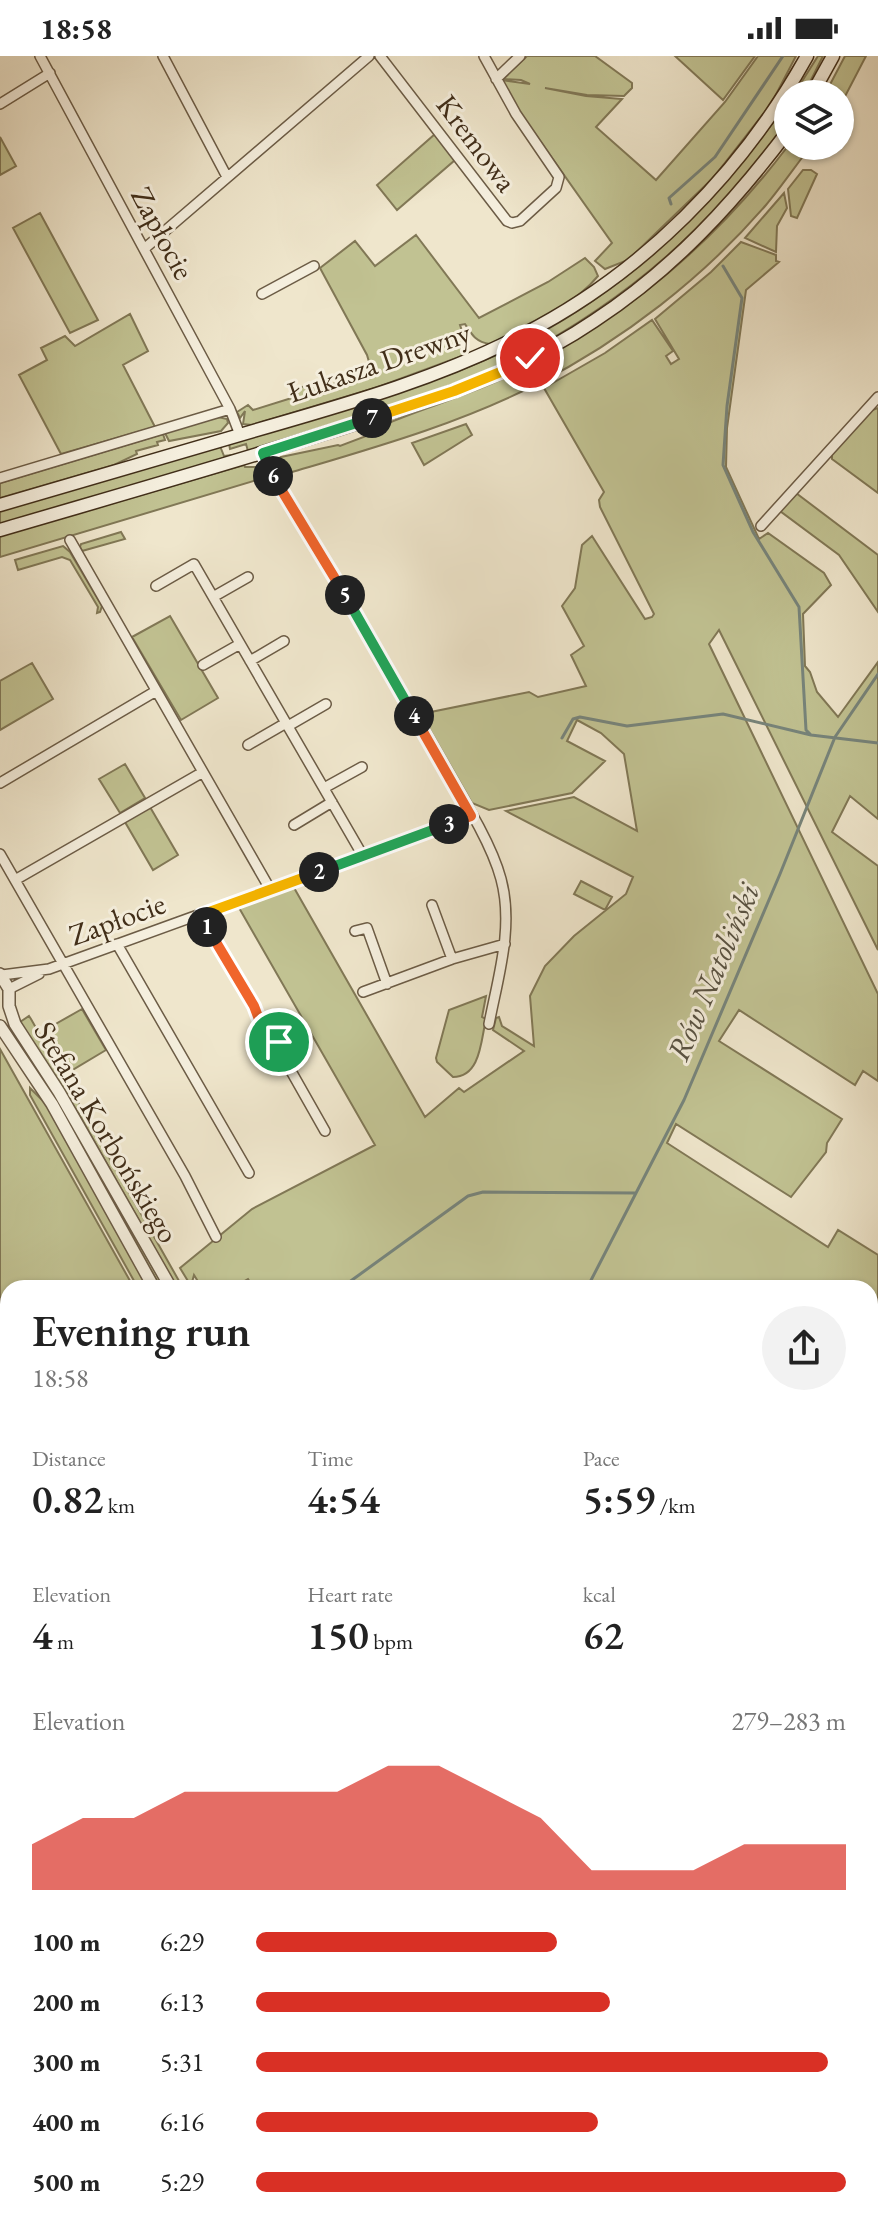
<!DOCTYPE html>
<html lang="en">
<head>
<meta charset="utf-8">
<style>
	:root { --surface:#fff; --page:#f2f2f2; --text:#222; --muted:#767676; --accent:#d93025 }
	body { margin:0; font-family:"EB Garamond",serif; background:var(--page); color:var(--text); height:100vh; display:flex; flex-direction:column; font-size:30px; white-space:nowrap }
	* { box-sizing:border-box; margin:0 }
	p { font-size:26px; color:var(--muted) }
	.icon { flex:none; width:44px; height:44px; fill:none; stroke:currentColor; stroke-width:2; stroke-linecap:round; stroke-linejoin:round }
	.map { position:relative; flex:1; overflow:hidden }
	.details { position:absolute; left:0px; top:1224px; width:878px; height:950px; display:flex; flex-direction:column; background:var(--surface); border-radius:24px 24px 0 0; box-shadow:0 2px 6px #0004 }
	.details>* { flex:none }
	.buttons { position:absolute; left:774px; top:24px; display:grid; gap:16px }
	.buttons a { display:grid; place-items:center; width:80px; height:80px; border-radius:50%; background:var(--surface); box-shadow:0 2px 6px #0004; font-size:40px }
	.pin { position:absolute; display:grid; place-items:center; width:68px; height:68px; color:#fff; margin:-34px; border:4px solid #fff; border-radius:50%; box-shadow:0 2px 8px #0007 }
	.km { position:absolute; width:40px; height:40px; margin:-20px; border-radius:50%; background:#222; color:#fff; font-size:22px; line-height:40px; text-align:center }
	.round { display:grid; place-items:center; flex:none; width:84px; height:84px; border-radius:42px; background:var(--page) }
	.overview { display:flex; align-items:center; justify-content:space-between; height:136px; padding:0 32px }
	h1 { font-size:44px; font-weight:600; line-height:60px }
	.stats { display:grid; grid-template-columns:repeat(3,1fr); gap:12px; height:136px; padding:8px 32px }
	.stats div { display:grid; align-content:center }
	.stats b { font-size:40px; font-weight:600 }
	.stats small { font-size:22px; font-weight:400 }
	.stats p { font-size:22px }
	.chart { height:224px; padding:16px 32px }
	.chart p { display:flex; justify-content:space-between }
	.chart svg { width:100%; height:144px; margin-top:8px; fill:var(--accent); opacity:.7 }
	ul { padding:0 32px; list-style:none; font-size:26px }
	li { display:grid; grid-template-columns:128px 96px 1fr; align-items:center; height:60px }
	li i { height:20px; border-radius:10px; background:var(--accent) }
	.status { display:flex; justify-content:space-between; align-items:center; height:56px; padding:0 40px; background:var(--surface); direction:ltr }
	.status svg { height:22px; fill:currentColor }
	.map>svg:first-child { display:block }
	.green { fill:#c1c292; stroke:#817856; stroke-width:2 }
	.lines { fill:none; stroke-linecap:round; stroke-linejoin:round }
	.stream { stroke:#77847b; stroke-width:3 }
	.minor-casing { stroke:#6c5c46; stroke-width:12 }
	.tertiary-casing { stroke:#6c5c46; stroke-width:14 }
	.secondary-casing { stroke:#412e19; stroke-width:15 }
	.minor { stroke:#f5efde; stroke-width:9 }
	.tertiary { stroke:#f5efde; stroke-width:11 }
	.secondary { stroke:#f5efde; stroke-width:12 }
	.split-1-casing { stroke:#fff; stroke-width:16 }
	.split-2-casing { stroke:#fff; stroke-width:16 }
	.split-3-casing { stroke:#fff; stroke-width:16 }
	.split-4-casing { stroke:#fff; stroke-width:16 }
	.split-5-casing { stroke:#fff; stroke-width:16 }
	.split-6-casing { stroke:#fff; stroke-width:16 }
	.split-7-casing { stroke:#fff; stroke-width:16 }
	.split-8-casing { stroke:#fff; stroke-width:16 }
	.split-9-casing { stroke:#fff; stroke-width:16 }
	.split-1 { stroke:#f0652b; stroke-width:10 }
	.split-2 { stroke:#f5b400; stroke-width:10 }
	.split-3 { stroke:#22a559; stroke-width:10 }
	.split-4 { stroke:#f0652b; stroke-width:10 }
	.split-5 { stroke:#22a559; stroke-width:10 }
	.split-6 { stroke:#f0652b; stroke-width:10 }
	.split-7 { stroke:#22a559; stroke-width:10 }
	.split-8 { stroke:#f5b400; stroke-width:10 }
	.split-9 { stroke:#f5b400; stroke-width:10 }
	.labels { text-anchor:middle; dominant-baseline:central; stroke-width:6; stroke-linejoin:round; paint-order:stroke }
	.street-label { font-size:30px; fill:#412e19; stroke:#f5efde }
	.water-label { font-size:32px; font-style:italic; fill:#585242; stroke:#f5efde }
</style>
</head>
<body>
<div class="status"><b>18:58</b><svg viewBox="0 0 49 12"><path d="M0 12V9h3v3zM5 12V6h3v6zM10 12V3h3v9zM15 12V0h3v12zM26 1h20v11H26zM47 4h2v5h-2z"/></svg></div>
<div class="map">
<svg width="878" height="2173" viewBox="0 0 878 2173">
	<rect width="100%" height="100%" fill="#efe6cc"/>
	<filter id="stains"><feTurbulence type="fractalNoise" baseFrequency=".0025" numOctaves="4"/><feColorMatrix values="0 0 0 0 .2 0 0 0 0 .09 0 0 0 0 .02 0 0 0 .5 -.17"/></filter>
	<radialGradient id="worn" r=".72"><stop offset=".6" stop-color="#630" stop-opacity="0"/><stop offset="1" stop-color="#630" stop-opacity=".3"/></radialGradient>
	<path class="green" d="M527,0H595L632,27V32L624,40L587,39L545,32L586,40L622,43L596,71L656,124L725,46L758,0H796L771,48L713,122L628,204L605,213L595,205L612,187L516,51L501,24L530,28L521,24L503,23Z
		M675,0H755L723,44Z
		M818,0H823L804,38H794Z
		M845,0H866L840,50V38H825Z
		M788,46C788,51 789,59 788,64C784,79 748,117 736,131C674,202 601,258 517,302C434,345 338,368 248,395L246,388L230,393L229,388C319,360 419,335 505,295C622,241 714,150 788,46Z
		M435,78L455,104L397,154L377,129Z
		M0,81L16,110L0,119Z
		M788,90H811C796,109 782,130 766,149C703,222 623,284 537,328C459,368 373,392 289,417L288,414L281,415L277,410V404L281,401L338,389L340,390L369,379L368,376C416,353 468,341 515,317C627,260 712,190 788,90Z
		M803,114H811L817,118L797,162L791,160L788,133Z
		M784,137L787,152L777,170L776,196L745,182Z
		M40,157L98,264L70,277L13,172Z
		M416,179L479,262L548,226L585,202L594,211L598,220C572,252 526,270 490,288C476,286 472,279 465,268L460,269L466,287L465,298L462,300L378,331L252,369L243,368L245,355L240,362L237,356L248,349L253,354L298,340L297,333L313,327L320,332L372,316L367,299L320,212L355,185L375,210Z
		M741,186L776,199V205L779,206L746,234L727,372L726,411L759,483L768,477L824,517L831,529L803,558L805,610L810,616L817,636L838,661L878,606V763L850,740L832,776L878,810V894L719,574L709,588L878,938V1025L863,1015L855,1029L739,954L719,985L842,1063L827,1087L826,1096L791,1141L676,1068L667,1087L828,1191L838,1174L878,1199V1319L870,1338V1232H254L248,1223L232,1232H202L194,1219L191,1230L180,1212L252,1153L375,1089L238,850L293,830L425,1061L459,1032L464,1036L524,995L493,974L496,962L499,961L502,970L534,990L530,940L545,910L574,880L626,838L633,821L506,755L574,741L637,775L624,698L601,677L577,664L567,685L605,705L572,737L489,754L472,747L421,658L529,636L538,641L586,630L571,599L584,590L562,550L575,532L582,489L592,480L645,563L652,561L654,558L600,451L599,444L604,436L544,332L605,297L652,264L673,295L666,300L671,308L679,303L655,263L711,216Z
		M130,258L148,295L123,309L155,371L61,398L19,319L47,304L41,292L65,280L75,290Z
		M878,352V437L832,403V397L870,355Z
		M218,361L227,363L228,367L221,375L169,385L165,377Z
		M466,368L472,379L424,409L412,387Z
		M163,378L165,384L157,386L158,389L136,395L137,398L114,409L0,442V427Z
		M220,390L224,400L240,398L0,468V455Z
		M244,409L245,411H259L260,416L257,424L0,501V480Z
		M796,437L878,499V556L839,499L780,455Z
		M121,476L125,483L82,495L80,491L81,488Z
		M63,490L70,496L102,550L100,556L97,557L98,551L70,504L62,501L18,514L15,504Z
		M170,560L218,642L181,664L132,581Z
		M32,607L53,643L0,674V625Z
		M125,708L145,742L120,757L99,723Z
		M150,751L178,799L153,814L125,766Z
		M581,825L612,841L605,854L574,838Z
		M486,940L482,961L486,963C481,983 481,1021 453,1021L437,1006L436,1002L449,954Z
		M82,953L106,994L69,1016L45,974Z
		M29,960L31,963L183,1232H177L80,1060L20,966Z
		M11,971L62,1051L165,1232H161L59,1050L9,973Z
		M0,993L134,1232H8V1374L0,1383Z
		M30,1032L46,1048L148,1232H138L30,1039Z
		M878,1349V1468L870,1484V1366Z
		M870,1623L878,1625V1688L870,1709Z
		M8,1712V1791L0,1783V1715Z
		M0,1799L8,1807V2166H297L292,2173H0Z
		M309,2166H346L344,2173H304Z
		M359,2166H513L511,2173H384Z"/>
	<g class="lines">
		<path class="stream" d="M671,148L669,142L715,101L783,0
			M723,210L742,242L727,350L723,409L753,476L799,551L806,674L811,679L878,687
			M562,682L573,663L580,661L627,670L723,658L811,679
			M341,1232L468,1140L483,1136L636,1137
			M587,1232L684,1044L780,818L835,681L878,618
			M0,1487L1,1486
			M0,1891L8,1881
			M92,2173L96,2166"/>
		<defs>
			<path id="minor" d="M40,0L230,353L240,379
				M163,0L227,121
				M380,0L507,165L512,167L520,165L556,132L559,121L516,58L484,0
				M496,23L520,0
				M0,48L50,17
				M144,193L369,0
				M262,238L314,210
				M263,397L270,416C326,500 374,590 425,678C448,720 489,778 501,823C514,871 498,921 489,968
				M0,422L230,353
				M761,470L878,341
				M70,484L270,833
				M156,530L194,508L363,800
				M213,541L248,521
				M250,605L284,585
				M203,609L240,588
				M288,670L326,648
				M248,689L286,667
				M0,727L156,635
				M324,732L362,711
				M294,769L332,746
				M0,798L185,1120L216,1181
				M15,824L203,716
				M432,849L452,903
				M201,859L254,950L265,979L281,989L291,1015L325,1075
				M355,875L367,872L387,928
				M117,888L249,1117
				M2,919L49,913L471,760
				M9,933L39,918
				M363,936L452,903L505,888
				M870,1352L878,1333
				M0,1497L8,1491
				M870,1618L878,1621
				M0,1660L8,1654
				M870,1816L878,1824
				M870,1875L878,1883
				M870,1930L878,1921
				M870,1996L878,2004
				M541,2166L548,2173
				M646,2166L653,2173
				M756,2166L764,2173
				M298,2173L303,2166
				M820,2173L824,2166"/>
			<path id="tertiary" d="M0,918L9,933V950L15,968L59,1036L171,1232
				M0,970L52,1048L154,1232
				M870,2082L878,2089
				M870,2102L875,2117L870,2127
				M870,2150L878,2139
				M841,2173L845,2166
				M855,2173L859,2166"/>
			<path id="secondary" d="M812,38L833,0
				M0,449C89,423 178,397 267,371C354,346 441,321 522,279C642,218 742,117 807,0
				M0,474C109,442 218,411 326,377C419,348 513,320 594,265C672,214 732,149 788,75"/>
		</defs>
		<use href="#minor" class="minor-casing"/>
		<use href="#tertiary" class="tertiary-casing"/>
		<use href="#secondary" class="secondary-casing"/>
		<use href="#minor" class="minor"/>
		<use href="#tertiary" class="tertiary"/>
		<use href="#secondary" class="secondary"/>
	</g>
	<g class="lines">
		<defs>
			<path id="split-1" d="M207,871L254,950L265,979L279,986"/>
			<path id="split-2" d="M207,871L201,859L319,816"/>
			<path id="split-3" d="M319,816L449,768"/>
			<path id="split-4" d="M414,660L471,760L449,768"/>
			<path id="split-5" d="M345,539L414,660"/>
			<path id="split-6" d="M273,420L345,539"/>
			<path id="split-7" d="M273,420L263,397L372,362"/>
			<path id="split-8" d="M372,362L454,335L503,315"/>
			<path id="split-9" d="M503,315L530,302"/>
		</defs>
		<use href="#split-1" class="split-1-casing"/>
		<use href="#split-2" class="split-2-casing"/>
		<use href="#split-3" class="split-3-casing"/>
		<use href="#split-4" class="split-4-casing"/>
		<use href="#split-5" class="split-5-casing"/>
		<use href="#split-6" class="split-6-casing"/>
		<use href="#split-7" class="split-7-casing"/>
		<use href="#split-8" class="split-8-casing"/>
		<use href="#split-9" class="split-9-casing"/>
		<use href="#split-1" class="split-1"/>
		<use href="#split-2" class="split-2"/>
		<use href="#split-3" class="split-3"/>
		<use href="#split-4" class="split-4"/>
		<use href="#split-5" class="split-5"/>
		<use href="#split-6" class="split-6"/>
		<use href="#split-7" class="split-7"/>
		<use href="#split-8" class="split-8"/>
		<use href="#split-9" class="split-9"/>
	</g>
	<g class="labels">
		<g class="street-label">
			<text transform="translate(477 87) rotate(53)">Kremowa</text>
			<text transform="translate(163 177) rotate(62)">Zapłocie</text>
			<text transform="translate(379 306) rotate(-19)">Łukasza Drewny</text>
			<text transform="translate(117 863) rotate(-20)">Zapłocie</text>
			<text transform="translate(107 1076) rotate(59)">Stefana Korbońskiego</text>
		</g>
		<g class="water-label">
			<text transform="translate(713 916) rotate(-67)">Rów Natoliński</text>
		</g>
	</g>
	<rect width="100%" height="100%" filter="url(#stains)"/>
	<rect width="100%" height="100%" fill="url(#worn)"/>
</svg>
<div class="buttons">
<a><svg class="icon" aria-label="layers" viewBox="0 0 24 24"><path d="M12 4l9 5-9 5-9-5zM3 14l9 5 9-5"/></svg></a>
</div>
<div class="pin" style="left:279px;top:986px;background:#1e9e55"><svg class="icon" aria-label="arrive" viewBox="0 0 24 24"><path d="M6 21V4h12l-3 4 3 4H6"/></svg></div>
<div class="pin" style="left:530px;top:302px;background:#d93025"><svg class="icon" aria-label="check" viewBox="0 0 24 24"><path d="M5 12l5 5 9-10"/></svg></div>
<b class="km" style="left:207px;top:871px">1</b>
<b class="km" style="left:319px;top:816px">2</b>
<b class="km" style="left:449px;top:768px">3</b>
<b class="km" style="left:414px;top:660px">4</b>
<b class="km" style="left:345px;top:539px">5</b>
<b class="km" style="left:273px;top:420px">6</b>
<b class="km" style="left:372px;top:362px">7</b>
<section class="details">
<div class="overview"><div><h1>Evening run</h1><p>18:58</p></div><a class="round"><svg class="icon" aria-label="share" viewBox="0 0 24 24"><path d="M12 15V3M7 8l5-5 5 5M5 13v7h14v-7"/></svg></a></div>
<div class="stats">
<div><p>Distance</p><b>0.82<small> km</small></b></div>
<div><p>Time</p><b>4:54</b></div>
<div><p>Pace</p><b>5:59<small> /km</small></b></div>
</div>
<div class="stats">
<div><p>Elevation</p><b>4<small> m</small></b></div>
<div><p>Heart rate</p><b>150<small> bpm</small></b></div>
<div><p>kcal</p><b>62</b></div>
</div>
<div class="chart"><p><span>Elevation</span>279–283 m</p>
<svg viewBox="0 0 160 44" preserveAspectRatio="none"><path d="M0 44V30L10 22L20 22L30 14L40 14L50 14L60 14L70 6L80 6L90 14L100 22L110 38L120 38L130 38L140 30L150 30L160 30V44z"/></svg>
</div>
<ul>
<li><b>100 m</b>6:29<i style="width:51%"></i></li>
<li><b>200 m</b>6:13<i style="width:60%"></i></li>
<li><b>300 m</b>5:31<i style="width:97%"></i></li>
<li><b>400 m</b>6:16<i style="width:58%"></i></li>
<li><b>500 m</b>5:29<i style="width:100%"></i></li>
</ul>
</section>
</div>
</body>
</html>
